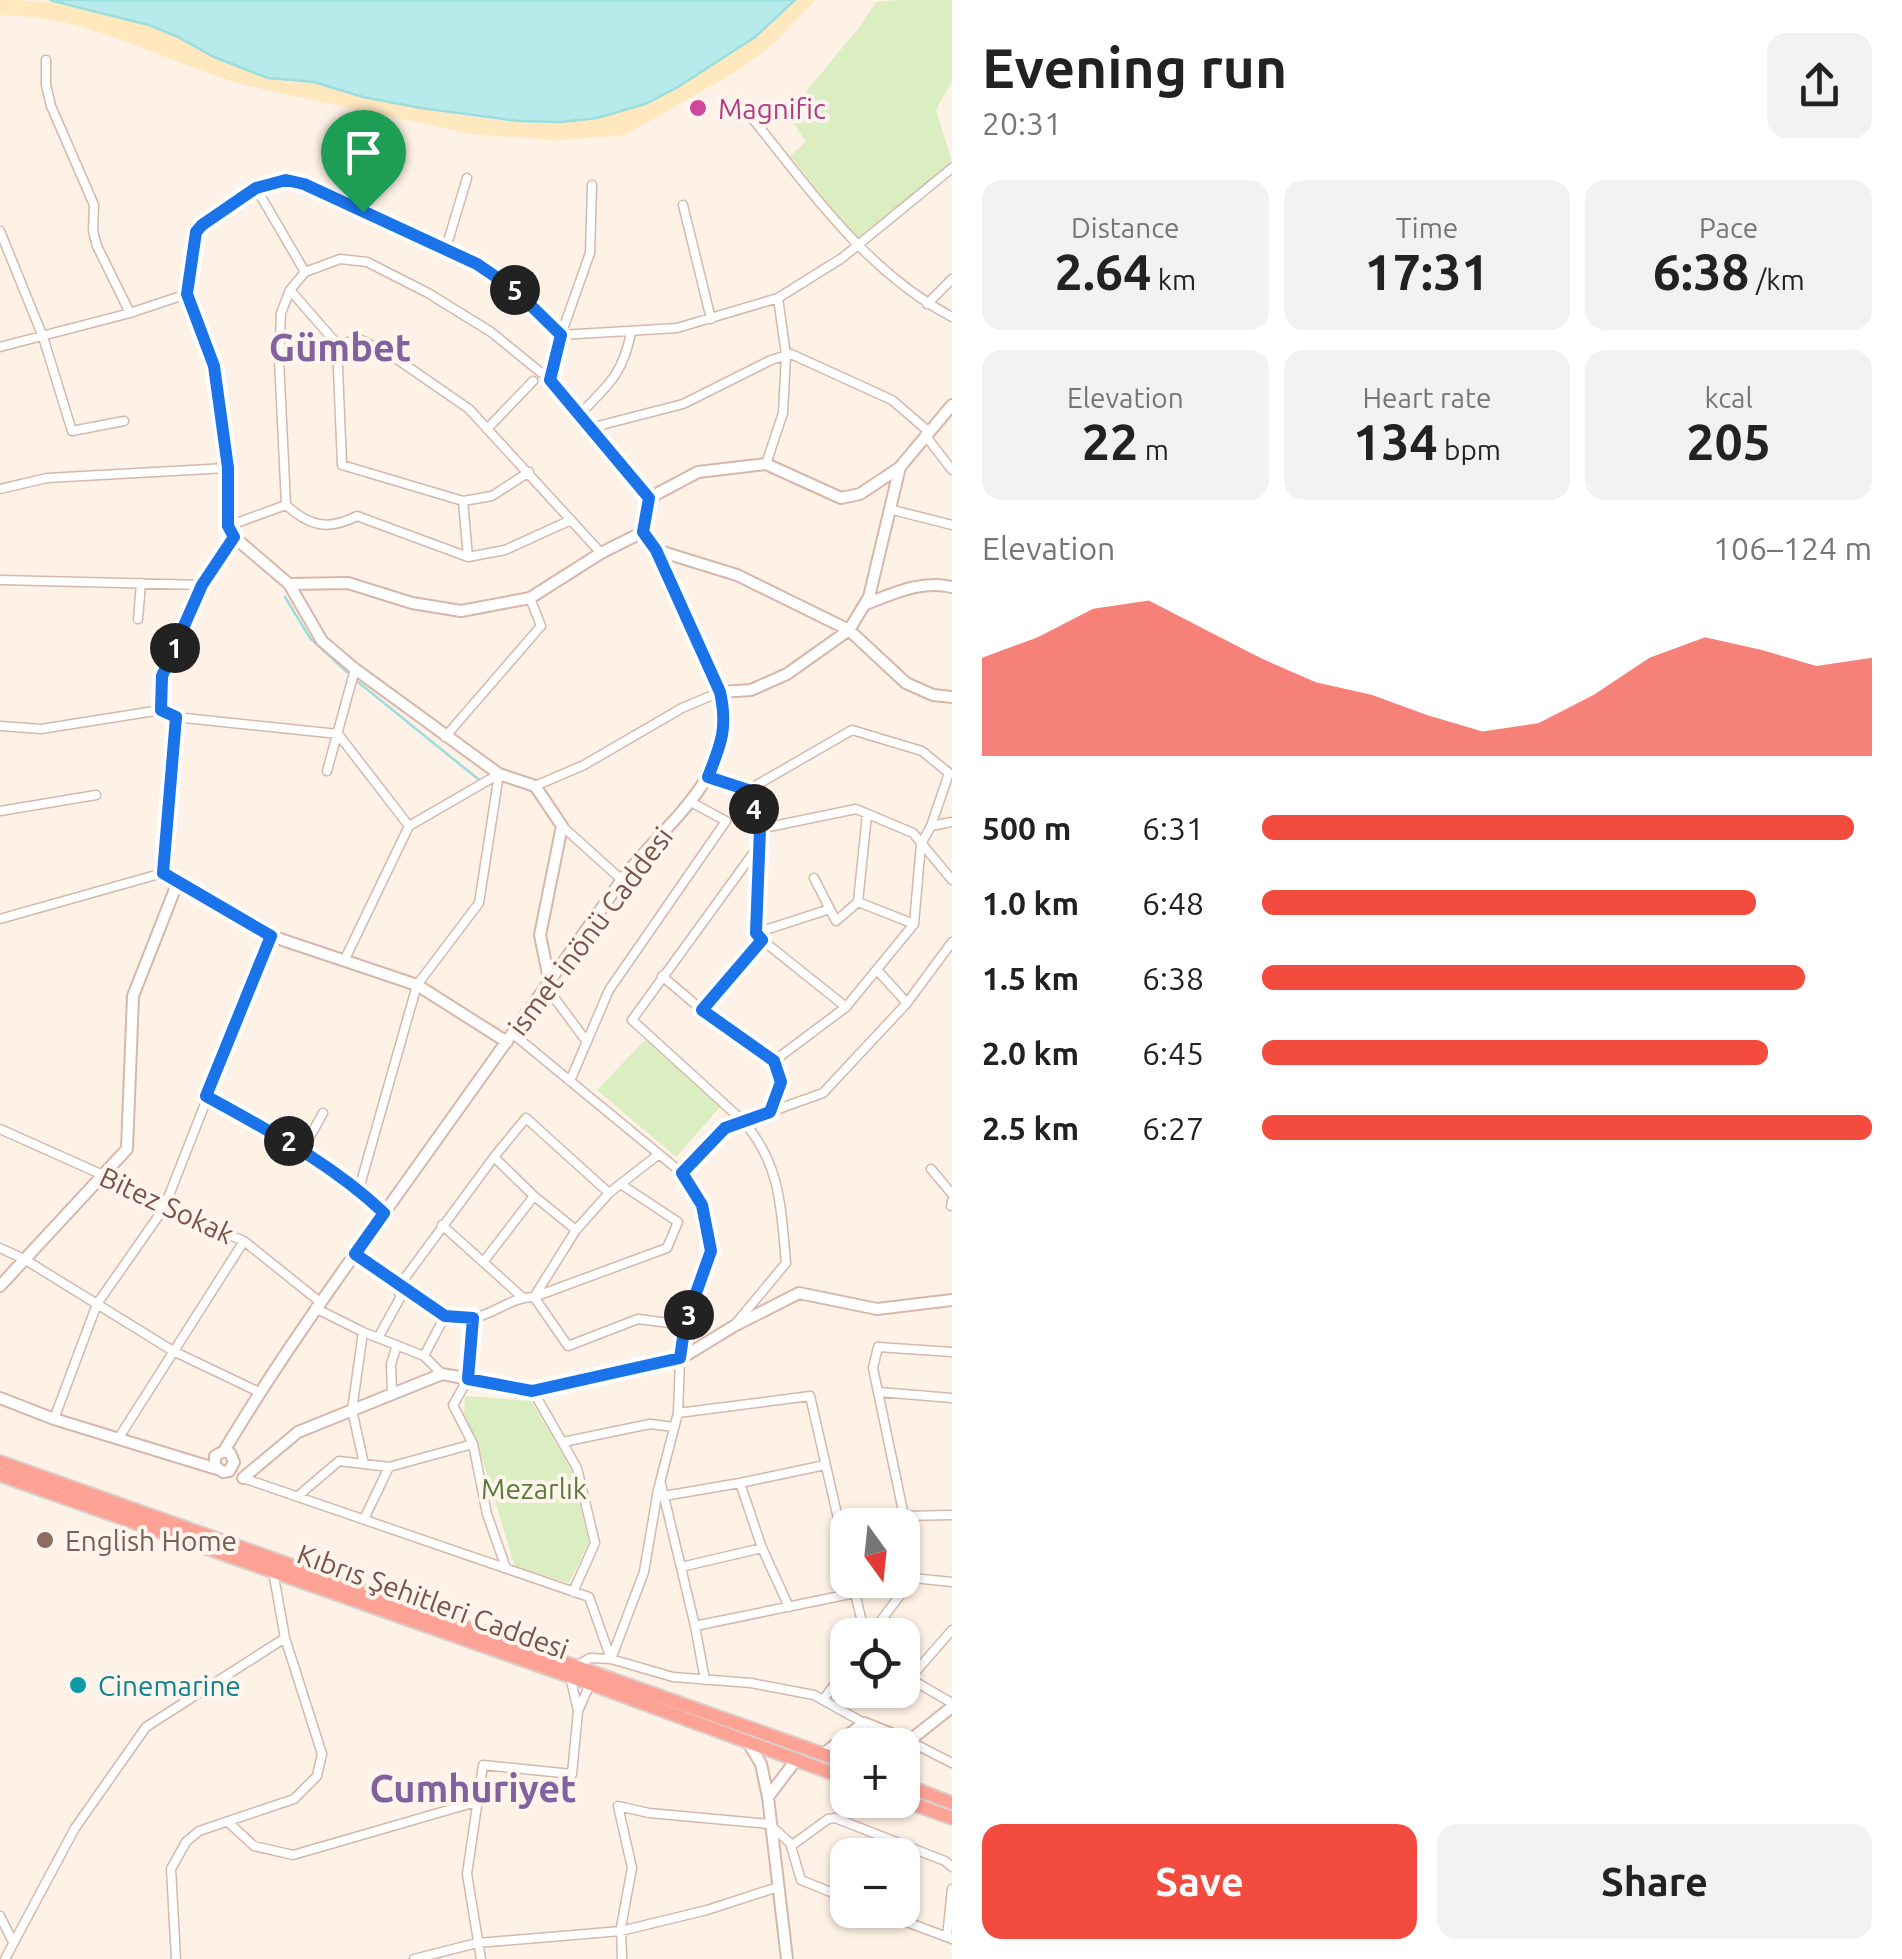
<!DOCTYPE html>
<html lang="en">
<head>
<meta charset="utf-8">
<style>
	:root { --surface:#fff; --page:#f2f2f2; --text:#222; --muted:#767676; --accent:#f34c3f }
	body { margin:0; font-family:Ubuntu,sans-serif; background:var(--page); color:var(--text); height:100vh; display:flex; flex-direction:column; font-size:38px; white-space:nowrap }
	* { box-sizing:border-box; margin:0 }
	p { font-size:32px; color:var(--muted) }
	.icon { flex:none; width:55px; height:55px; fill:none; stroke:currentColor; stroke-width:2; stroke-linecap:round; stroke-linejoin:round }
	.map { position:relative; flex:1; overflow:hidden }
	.sheet { display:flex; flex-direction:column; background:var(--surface); width:950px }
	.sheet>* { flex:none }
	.needle { width:65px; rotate:165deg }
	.buttons { position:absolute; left:830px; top:1508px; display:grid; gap:20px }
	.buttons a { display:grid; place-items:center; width:90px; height:90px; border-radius:20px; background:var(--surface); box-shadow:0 2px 8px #0004; font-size:50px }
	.pin { position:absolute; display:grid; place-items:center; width:85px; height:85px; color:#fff; margin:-102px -42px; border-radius:50% 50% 50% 0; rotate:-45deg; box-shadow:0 0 10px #0007 }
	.pin .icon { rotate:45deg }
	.km { position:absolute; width:50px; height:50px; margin:-25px; border-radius:50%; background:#222; color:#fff; font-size:28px; line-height:50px; text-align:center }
	.round { display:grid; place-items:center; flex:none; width:105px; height:105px; border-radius:20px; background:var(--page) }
	.headline { display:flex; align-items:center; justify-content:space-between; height:170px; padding:0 30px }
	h1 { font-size:55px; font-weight:700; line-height:75px }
	.figures { display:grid; grid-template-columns:repeat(3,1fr); gap:15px; height:170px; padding:10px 30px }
	.figures div { display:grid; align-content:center; border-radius:20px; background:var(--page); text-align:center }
	.figures b { font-size:50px; font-weight:700 }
	.figures small { font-size:28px; font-weight:400 }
	.figures p { font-size:28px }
	.chart { height:280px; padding:20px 30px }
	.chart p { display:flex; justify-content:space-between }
	.chart svg { width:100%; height:180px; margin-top:10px; fill:var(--accent); opacity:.7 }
	.action { display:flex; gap:20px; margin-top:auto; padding:20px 30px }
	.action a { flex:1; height:115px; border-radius:20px; background:var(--accent); color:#fff; font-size:40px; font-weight:700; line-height:115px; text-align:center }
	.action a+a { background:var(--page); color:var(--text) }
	ul { padding:0 30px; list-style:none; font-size:32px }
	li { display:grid; grid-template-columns:160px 120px 1fr; align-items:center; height:75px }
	li i { height:25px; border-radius:12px; background:var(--accent) }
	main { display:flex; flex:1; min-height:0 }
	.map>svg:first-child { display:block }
	.green { fill:#daeec2 }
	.sand { fill:#ffe7be }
	.water { fill:#b7eaea; stroke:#9cdddd; stroke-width:2.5 }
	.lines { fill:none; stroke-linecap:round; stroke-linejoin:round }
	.stream { stroke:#9cdddd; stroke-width:2.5 }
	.street-casing { stroke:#d4b8ac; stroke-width:11 }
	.secondary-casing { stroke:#d7b7a9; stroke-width:14 }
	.highway-casing { stroke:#dacfcb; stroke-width:16 }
	.street { stroke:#fff; stroke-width:8 }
	.secondary { stroke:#fff; stroke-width:10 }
	.highway { stroke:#fea296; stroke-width:12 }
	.route-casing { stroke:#fff; stroke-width:20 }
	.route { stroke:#1a73e8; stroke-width:12 }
	.hotel-dot { fill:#d1479c; stroke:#fff5ed; stroke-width:4 }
	.education-dot { fill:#8d6e63; stroke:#fff5ed; stroke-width:4 }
	.culture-dot { fill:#0f9aa8; stroke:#fff5ed; stroke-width:4 }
	.labels { text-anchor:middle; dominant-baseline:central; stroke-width:8; stroke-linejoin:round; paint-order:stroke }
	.hotel-label { font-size:28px; fill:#b23c85; stroke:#fff5ed; text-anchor:start }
	.street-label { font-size:28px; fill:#7a5247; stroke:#fff5ed }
	.park-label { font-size:28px; fill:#587b3c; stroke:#fff5ed }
	.education-label { font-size:28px; fill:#785e54; stroke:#fff5ed; text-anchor:start }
	.culture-label { font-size:28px; fill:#0d838f; stroke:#fff5ed; text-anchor:start }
	.district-label { font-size:38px; font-weight:bold; fill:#81629e; stroke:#fff5ed }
</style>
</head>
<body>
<main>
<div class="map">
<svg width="952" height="1959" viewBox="0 0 952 1959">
	<rect width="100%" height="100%" fill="#fef1e5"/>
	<path class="green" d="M897,0H952V81L936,110L952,162L856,239L790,156L806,142L794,124L813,107L804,94L861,25L876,2Z
		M645,1040L721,1106L676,1157L597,1090Z
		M465,1396L531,1401L571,1468L589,1542L569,1583L515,1567L476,1438L464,1422Z"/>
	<path class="sand" d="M0,0C59,0 123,11 177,36C190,42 202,53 216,58C238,67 265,78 288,82C298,84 309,81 319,84C396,102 517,136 595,118C621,113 647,96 671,85C718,64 760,38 795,0H815L772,45L735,72L625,135L556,140L472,134L253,87C165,64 94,15 0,15Z"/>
	<path class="water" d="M49,0H795L755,37L678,87L645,104L597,118L562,122L518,121L421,108L363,97L314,82L268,78L214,57L178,37L149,25Z"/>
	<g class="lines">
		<path class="stream" d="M285,597L310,638L347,672
			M358,682L478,779"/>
		<defs>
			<path id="street" d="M46,60V85L51,106L94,205L93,231L97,246L130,313
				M748,113C809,188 865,271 952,317
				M592,185L590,253L561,335L677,328L778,298L842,258L952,168
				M256,188L305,272
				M683,205L711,319
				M0,231L43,337L72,431L124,421
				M446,248L467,178
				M290,290L337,344
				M927,304L952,279
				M0,347L130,313L187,294
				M550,380L491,332L428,293L367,262L340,259L305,272L290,290L281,313L279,359L286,505C309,526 328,531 357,516L468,557L505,550L571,520
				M578,416C608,385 622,376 631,333
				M590,428L683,404L771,360L791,354L892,400L928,431
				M487,429L533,381
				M925,435L952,470
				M766,464L783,413L786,355L778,298
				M529,472L492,496L463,501L342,465L337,344L361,340L391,355L469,409L601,553
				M0,489L47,478L227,468
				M463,501L468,557
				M889,509L952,525
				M228,526L286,505
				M0,580L203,585
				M138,619L141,583
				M175,717L338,734L409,826
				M0,726L41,729L161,710
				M445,737L541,626L530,598
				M327,771L355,669
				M708,777L748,790L759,829L856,809L913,833L952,880
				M535,786L584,765L682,708L720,692
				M748,790L852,730L922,751L949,773L931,826L921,844L914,924L846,1007L774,1061L781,1081L770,1112
				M0,811L96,795
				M562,826L622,880
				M931,826L952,822
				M814,878L836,921L858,902L867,814
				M858,902L914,924
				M0,919L163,873L175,717L161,710L162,676L203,585L234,537
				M756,933L830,909
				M762,940L846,1007
				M345,959L409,826L499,774L479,903L417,985L359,1189
				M877,970L907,1003
				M662,976L702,1010L774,1061
				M547,988L587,1042
				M702,1010L762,940L756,933L757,848
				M513,1034L682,1173L702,1205L711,1251L685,1325L680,1359L678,1413L658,1490L644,1572L611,1659L590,1658L576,1666
				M570,1081L609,990L726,821L689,801
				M206,1095C269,1130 332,1163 384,1213
				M0,1129L103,1175L164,1208L244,1241L320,1302
				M303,1149L323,1113
				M494,1157L534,1196L576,1230
				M931,1169L952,1194
				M682,1173L725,1128L823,1093L907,1003L952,942
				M622,1185L678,1222L667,1248L534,1297L568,1346L638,1319L685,1325
				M951,1206L952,1201
				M442,1225L522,1297
				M0,1248L24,1259L173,1351L259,1392
				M355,1254C383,1275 438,1324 473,1318C495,1314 511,1297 534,1297L576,1230L609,1193L659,1154
				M484,1261L534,1196
				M315,1308L363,1332L424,1356L442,1374
				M473,1318L468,1379L453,1405L473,1444L487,1514L506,1568
				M737,1322L786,1263C781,1209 781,1164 743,1121L632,1020L757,848L759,829
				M363,1332L352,1410L364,1464
				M378,1338L400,1298L399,1286L494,1157L526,1118L609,1193
				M424,1356L445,1316
				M533,1391L577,1468L595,1543L573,1592
				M879,1392L952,1398
				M392,1393L391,1364L397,1345
				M678,1413L810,1396L848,1562
				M54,1419L97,1304L164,1208L271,936
				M118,1439L244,1241
				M563,1442L650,1424L674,1427
				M243,1478L589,1597L611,1659L673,1677L751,1683L814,1695L864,1723
				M661,1484L695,1626
				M298,1496L339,1461L389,1467L473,1444
				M664,1496L740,1483
				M364,1519L389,1467
				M849,1525L904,1516L952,1515
				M762,1548L740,1483L825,1465
				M681,1567L762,1548L789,1607
				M913,1578L952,1582
				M852,1580L865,1635
				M870,1635L913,1578L904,1516L873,1368L878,1347L952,1352
				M902,1674L952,1703
				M911,1677L952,1630
				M705,1680L695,1626L855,1593
				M823,1700L848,1666
				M578,1711L590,1684
				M909,1741L952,1763
				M228,1822L254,1846L293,1855L476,1802
				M791,1846L828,1819L835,1818L945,1861L952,1867
				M875,1910L952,1939
				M0,1916L13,1942
				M947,1937L952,1889
				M5,1959L75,1828L146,1727L285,1638
				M176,1959L171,1869L186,1842L199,1831L294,1799L317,1776L322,1754L285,1638L273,1571
				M414,1959L477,1943L621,1931L707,1910L778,1887
				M481,1959L467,1874L483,1765L572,1774L578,1711L570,1676
				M622,1959L621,1927L632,1868L618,1806L649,1813L769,1824L790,1843L801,1880L848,1899"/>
			<path id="secondary" d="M649,498L698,472L766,464L841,498L860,494L899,468
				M643,532L601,553L530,598L461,611L412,603L348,583L289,584L234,537L228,526L227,468L214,366L187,294L196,232L256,188L286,180L304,184L477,265L515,290L561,335L550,380L649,498
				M656,550L737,575L849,630L906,683L933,695L952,697
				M289,584L322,641L355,669L499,774L535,786L562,826L540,935L550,984
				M866,604C895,593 921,580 952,587
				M720,692L751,690L787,674L849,630L869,597L900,467L952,405
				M163,873L271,936L417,985L507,1042
				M0,1286L127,1149L133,996L177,884
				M0,1398L54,1419L217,1469
				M224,1451L230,1453L234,1462L229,1471L223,1472L215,1466V1456L224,1451C268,1377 317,1307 367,1237C450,1119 536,1002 619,884C645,847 682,818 706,779C723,752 727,723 720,692L656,550L643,532L649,498
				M243,1478L298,1432L442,1374L533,1391L680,1359L734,1326L799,1293L877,1309L952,1300
				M749,1744L761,1764L768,1797L796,1760
				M823,1754L864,1723L909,1741L952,1707
				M768,1797L787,1959"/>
			<path id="highway" d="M0,1462L848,1763
				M0,1475L583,1681L848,1779
				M902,1784L952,1803
				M902,1800L952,1818"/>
		</defs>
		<use href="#street" class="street-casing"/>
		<use href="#secondary" class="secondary-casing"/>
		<use href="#highway" class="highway-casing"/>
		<use href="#street" class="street"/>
		<use href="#secondary" class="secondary"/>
		<use href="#highway" class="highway"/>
	</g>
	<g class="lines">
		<defs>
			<path id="route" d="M286,180L304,184L477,264L515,290L561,335L550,380L649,498L643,532L656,550L720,692C728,728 721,744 708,777L748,790L760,829L756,933L762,940L702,1010L774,1061L781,1082L770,1112L725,1128L682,1173L702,1205L711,1251L685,1324L680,1358L532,1391L468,1379L473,1318L445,1316L355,1254L384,1213C331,1163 269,1131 206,1096L271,936L163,873L176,717L161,710L162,676L202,585L234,537L228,526V468L214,366L187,294L196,232L202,225L256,188Z"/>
		</defs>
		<use href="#route" class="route-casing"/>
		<use href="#route" class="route"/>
	</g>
	<circle class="hotel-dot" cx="698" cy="108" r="10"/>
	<circle class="education-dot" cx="45" cy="1540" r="10"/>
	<circle class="culture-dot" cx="78" cy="1685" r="10"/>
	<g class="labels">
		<g class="hotel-label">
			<text x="718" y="108">Magnific</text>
		</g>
		<g class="street-label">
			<text transform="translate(590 931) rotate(-53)">ismet inönü Caddesi</text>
			<text transform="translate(167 1205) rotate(25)">Bitez Sokak</text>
			<text transform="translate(433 1601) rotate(20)">Kıbrıs Şehitleri Caddesi</text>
		</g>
		<g class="park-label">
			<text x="534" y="1488">Mezarlık</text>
		</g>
		<g class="education-label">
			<text x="65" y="1540">English Home</text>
		</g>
		<g class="culture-label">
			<text x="98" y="1685">Cinemarine</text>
		</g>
		<g class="district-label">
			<text x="340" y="347">Gümbet</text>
			<text x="473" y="1788">Cumhuriyet</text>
		</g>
	</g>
</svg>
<div class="buttons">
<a><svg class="needle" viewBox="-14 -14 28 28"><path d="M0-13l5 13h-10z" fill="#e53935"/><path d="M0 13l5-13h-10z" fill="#767676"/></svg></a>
<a><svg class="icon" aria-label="locate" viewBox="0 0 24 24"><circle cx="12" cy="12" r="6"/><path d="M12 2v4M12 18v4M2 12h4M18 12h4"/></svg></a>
<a>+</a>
<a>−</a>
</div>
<div class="pin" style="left:363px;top:212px;background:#1e9e55"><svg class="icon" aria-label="arrive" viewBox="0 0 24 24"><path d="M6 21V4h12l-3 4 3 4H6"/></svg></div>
<b class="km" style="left:175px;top:648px">1</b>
<b class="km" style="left:289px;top:1141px">2</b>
<b class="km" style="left:689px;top:1315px">3</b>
<b class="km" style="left:754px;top:809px">4</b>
<b class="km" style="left:515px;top:290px">5</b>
</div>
<section class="sheet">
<div class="headline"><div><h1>Evening run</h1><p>20:31</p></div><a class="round"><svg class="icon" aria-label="share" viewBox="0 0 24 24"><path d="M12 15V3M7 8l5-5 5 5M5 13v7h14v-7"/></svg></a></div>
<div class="figures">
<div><p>Distance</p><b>2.64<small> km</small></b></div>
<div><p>Time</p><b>17:31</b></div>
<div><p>Pace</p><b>6:38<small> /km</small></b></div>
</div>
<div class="figures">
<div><p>Elevation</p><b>22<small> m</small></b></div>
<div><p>Heart rate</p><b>134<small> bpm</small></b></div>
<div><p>kcal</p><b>205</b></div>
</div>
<div class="chart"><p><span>Elevation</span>106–124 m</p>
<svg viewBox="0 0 160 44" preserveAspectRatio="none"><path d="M0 44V20L10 15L20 8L30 6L40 13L50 20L60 26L70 29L80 34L90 38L100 36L110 29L120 20L130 15L140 18L150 22L160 20V44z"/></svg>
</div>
<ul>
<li><b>500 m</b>6:31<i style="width:97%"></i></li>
<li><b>1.0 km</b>6:48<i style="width:81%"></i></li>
<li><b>1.5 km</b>6:38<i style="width:89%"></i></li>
<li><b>2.0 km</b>6:45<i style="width:83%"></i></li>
<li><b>2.5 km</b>6:27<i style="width:100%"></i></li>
</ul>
<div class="action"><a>Save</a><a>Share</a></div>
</section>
</main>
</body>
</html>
